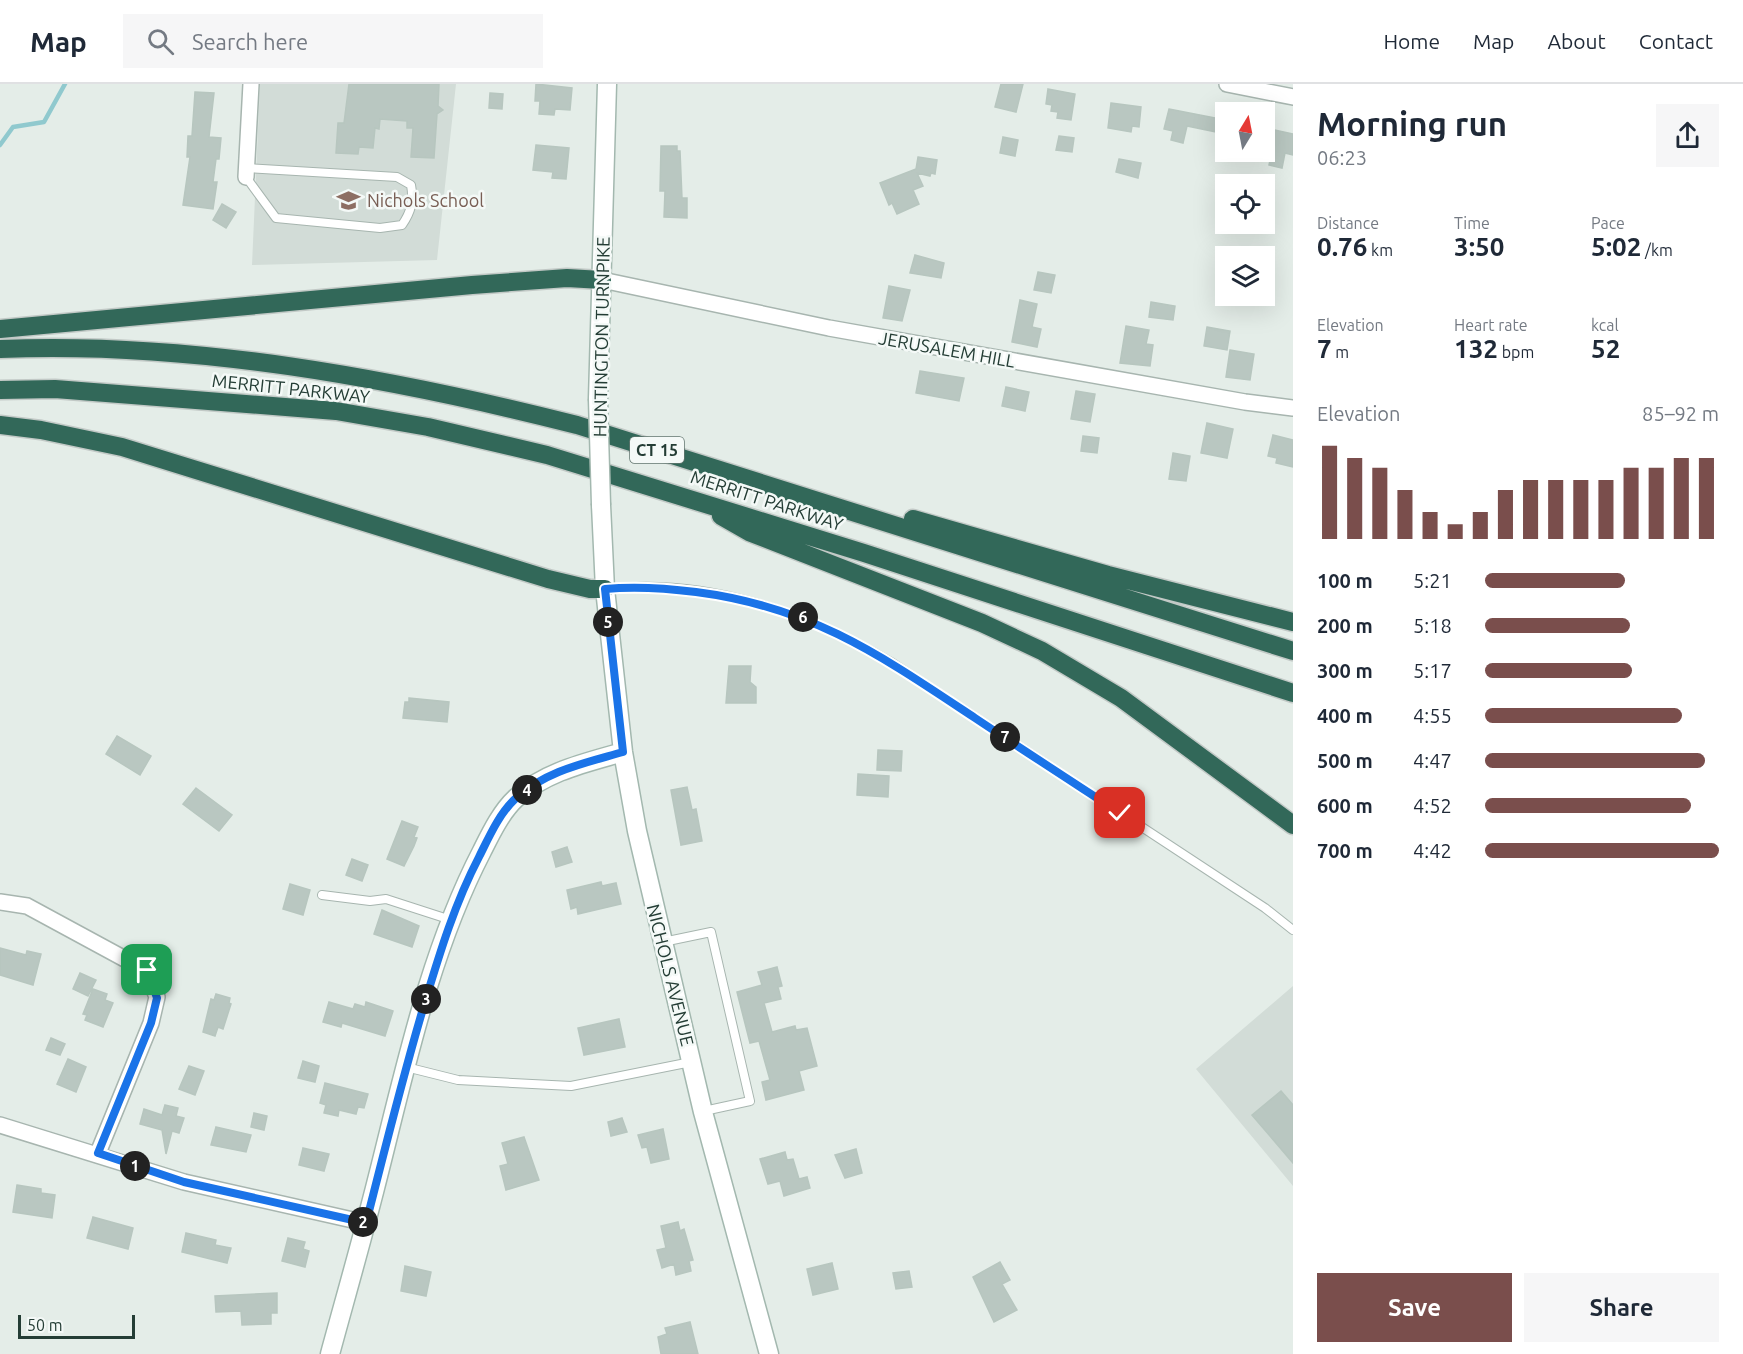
<!DOCTYPE html>
<html lang="en">
<head>
<meta charset="utf-8">
<style>
	:root { --surface:#fff; --page:#f6f6f7; --text:#1f2937; --muted:#747a83; --line:#e0e1e3; --accent:#7a4e4c }
	body { margin:0; font-family:Ubuntu,sans-serif; background:var(--page); color:var(--text); height:100vh; display:flex; flex-direction:column; font-size:22px; white-space:nowrap }
	* { box-sizing:border-box; margin:0 }
	p { font-size:20px; color:var(--muted) }
	.icon { flex:none; width:33px; height:33px; fill:none; stroke:currentColor; stroke-width:2; stroke-linecap:round; stroke-linejoin:round }
	.map { position:relative; flex:1; overflow:hidden }
	.sheet { display:flex; flex-direction:column; background:var(--surface); width:450px }
	.sheet>* { flex:none }
	.needle { width:39px; rotate:10deg }
	.controls { position:absolute; left:1215px; top:18px; display:grid; gap:12px }
	.controls a { display:grid; place-items:center; width:60px; height:60px; border-radius:0px; background:var(--surface); box-shadow:0 6px 24px #0002; font-size:30px }
	.scale { position:absolute; left:18px; bottom:15px; width:117px; box-sizing:border-box; padding-left:6px; border:3px solid #243d35; border-top:0; font-size:16px; line-height:21px; white-space:nowrap; color:#243d35; -webkit-text-stroke:4px #f4f9f7; paint-order:stroke }
	.pin { position:absolute; display:grid; place-items:center; width:51px; height:51px; color:#fff; margin:-26px; border-radius:12px; box-shadow:0 3px 9px #0006 }
	.km { position:absolute; width:30px; height:30px; margin:-15px; border-radius:50%; background:#222; color:#fff; font-size:16px; line-height:30px; text-align:center }
	.round { display:grid; place-items:center; flex:none; width:63px; height:63px; border-radius:0px; background:var(--page) }
	.headline { display:flex; align-items:center; justify-content:space-between; height:102px; padding:0 24px }
	h1 { font-size:33px; font-weight:700; line-height:45px }
	.figures { display:grid; grid-template-columns:repeat(3,1fr); gap:9px; height:102px; padding:6px 24px }
	.figures div { display:grid; align-content:center }
	.figures b { font-size:26px; font-weight:700 }
	.figures small { font-size:16px; font-weight:400 }
	.figures p { font-size:16px }
	.chart { height:168px; padding:12px 24px }
	.chart p { display:flex; justify-content:space-between }
	.chart svg { width:100%; height:108px; margin-top:6px; stroke:var(--accent); stroke-width:6 }
	.action { display:flex; gap:12px; margin-top:auto; padding:12px 24px }
	.action a { flex:1; height:69px; border-radius:0px; background:var(--accent); color:#fff; font-size:24px; font-weight:700; line-height:69px; text-align:center }
	.action a+a { background:var(--page); color:var(--text) }
	ul { padding:0 24px; list-style:none; font-size:20px }
	li { display:grid; grid-template-columns:96px 72px 1fr; align-items:center; height:45px }
	li i { height:15px; border-radius:8px; background:var(--accent) }
	header { display:flex; align-items:center; gap:36px; box-sizing:border-box; height:84px; padding:0 30px; background:var(--surface); border-bottom:2px solid var(--line) }
	header strong { font-size:28px }
	nav { display:flex; gap:33px; margin-inline-start:auto; font-size:21px }
	.search { width:420px; height:54px; background:var(--page); display:flex; align-items:center; gap:15px; box-sizing:border-box; padding:0 21px; border-radius:0px; color:var(--muted); font-size:22px }
	main { display:flex; flex:1; min-height:0 }
	.map>svg:first-child { display:block }
	.built { fill:#d2dcd7 }
	.lines { fill:none; stroke-linecap:round; stroke-linejoin:round }
	.stream { stroke:#90c9ce; stroke-width:4.5 }
	.building { fill:#b9c7c1; stroke:#b7c6bf; stroke-width:1.5 }
	.lane-casing { stroke:#a7b5af; stroke-width:10 }
	.street-casing { stroke:#a7b5af; stroke-width:18 }
	.secondary-casing { stroke:#a3b8af; stroke-width:21 }
	.highway-casing { stroke:#c2c9c6; stroke-width:21 }
	.lane { stroke:#fff; stroke-width:8 }
	.street { stroke:#fff; stroke-width:15 }
	.secondary { stroke:#fff; stroke-width:18 }
	.highway { stroke:#326859; stroke-width:18 }
	.secondary-bridge-casing { stroke:#a3b8af; stroke-width:21; stroke-linecap:butt }
	.secondary-bridge { stroke:#fff; stroke-width:18 }
	.route-casing { stroke:#fff; stroke-width:12 }
	.route { stroke:#1a73e8; stroke-width:8 }
	.labels { text-anchor:middle; dominant-baseline:central; stroke-width:5; stroke-linejoin:round; paint-order:stroke }
	.shield { fill:#f4f9f7; stroke:#62756f; stroke-width:1.5 }
	.shield-label { font-size:16px; font-weight:bold; fill:#243d35 }
	.education-label { font-size:18px; fill:#785e54; stroke:#f4f9f7; text-anchor:start }
	.street-label { font-size:18px; fill:#243d35; stroke:#f4f9f7 }
</style>
</head>
<body>
<header>
<strong>Map</strong>
<div class="search"><svg class="icon" aria-label="search" viewBox="0 0 24 24"><circle cx="10" cy="10" r="6"/><path d="M15 15l6 6"/></svg>Search here</div>
<nav><a>Home</a><a>Map</a><a>About</a><a>Contact</a></nav>
</header>
<main>
<div class="map">
<svg width="1293" height="1270" viewBox="0 0 1293 1270">
	<rect width="100%" height="100%" fill="#e4ede8"/>
	<path class="built" d="M260,0H456L437,176L252,181Z
		M1293,902V1102L1196,985Z"/>
	<g class="lines">
		<path class="stream" d="M0,61L13,43L44,38L65,0"/>
	</g>
	<path class="building" d="M349,0H439L438,22L443,26L437,30L434,74L411,73L413,44H407V37L380,35L379,45L375,44L373,64L359,63L358,70L336,69L338,39H344Z
		M536,0L572,4L570,26L555,25L554,31L539,30L540,17H535Z
		M1001,0H1023L1016,28L995,23Z
		M1048,5L1075,10L1071,36L1057,34L1058,28L1051,27L1052,21L1046,20Z
		M195,8L214,9L209,53L221,54L219,75H216L213,98H217L213,125L183,121L190,73H187L188,52H192Z
		M490,9L503,10L502,25L489,24Z
		M1111,19L1141,23L1139,43L1132,42L1131,48L1108,44Z
		M1169,25L1226,36V50L1187,42L1183,59L1171,56L1173,47L1164,45Z
		M1270,45L1293,50V71L1285,69L1282,84L1269,81L1274,59L1267,58Z
		M1059,52L1074,54L1072,68L1056,66Z
		M1003,53L1018,56L1015,72L1000,69Z
		M536,61L569,64L566,95L552,94L553,88L533,86Z
		M661,62H677V67H680L682,114H687V134L664,133L665,107H660Z
		M918,73L937,76L935,90L931,89L930,92L917,89L923,102L913,106L919,120L897,130L892,119L889,121L880,99L916,85Z
		M1119,75L1141,79L1138,94L1116,88Z
		M222,120L236,128L226,144L213,136Z
		M915,171L944,179L941,194L910,189Z
		M1038,188L1055,191L1051,209L1034,206Z
		M889,202L910,206L902,237L883,234Z
		M1020,216L1037,220L1032,243L1041,245L1037,263L1012,258Z
		M1151,218L1175,222L1173,236L1149,233Z
		M1126,242L1149,246L1146,260L1153,261L1150,282L1120,279Z
		M1207,243L1230,247L1227,266L1204,262Z
		M1230,266L1254,270L1250,296L1226,293Z
		M920,287L964,294L959,317L916,309Z
		M1006,303L1029,308L1025,327L1002,322Z
		M1076,307L1095,310L1090,338L1071,335Z
		M1207,339L1233,345L1227,374L1201,369Z
		M1273,351L1293,356V383L1276,379L1277,374L1268,372Z
		M1083,352L1099,354L1097,369L1081,367Z
		M1173,369L1190,372L1186,397L1169,395Z
		M729,582H751L750,598L756,603V619H726Z
		M409,614L449,618L447,638L403,634L405,618H409Z
		M117,652L151,672L140,691L106,670Z
		M878,666L902,667L901,687L877,686Z
		M858,690L889,692L888,713L857,711Z
		M687,703L692,726L696,725L702,757L681,761L671,706Z
		M196,704L232,731L219,747L183,720Z
		M402,737L418,743L414,753L417,754L414,762L404,782L387,775Z
		M567,763L572,778L556,783L552,768Z
		M352,775L368,781L362,797L346,791Z
		M601,798L602,802L616,799L621,820L578,830L577,823L571,825L567,806Z
		M290,800L310,806L303,831L283,825Z
		M382,826L419,842L412,863L374,850Z
		M0,864L26,871L27,867L41,870L33,901L0,891Z
		M777,883L782,902L778,903L781,915L764,919L772,948L795,942L796,946L807,944L817,982L799,987L804,1006L766,1016L762,998L770,996L759,957L750,959L737,908L762,901L758,888Z
		M80,889L96,896L88,912L73,905Z
		M93,905L107,910L105,916L113,919L103,943L85,936L87,931L83,930Z
		M216,910L230,914L229,919L231,920L223,945L218,943L215,952L203,948L211,915L214,916Z
		M329,918L353,925L355,920L365,923L366,918L393,927L385,952L342,939L341,943L323,938Z
		M619,935L625,963L584,971L578,944Z
		M51,954L65,960L60,971L46,966Z
		M68,975L86,983L76,1008L57,1000Z
		M303,977L319,982L315,998L298,994Z
		M189,982L204,987L195,1011L179,1005Z
		M325,999L368,1010L364,1024L358,1023L356,1030L339,1026L338,1032L324,1029L326,1021L320,1019Z
		M1281,1007L1293,1021V1079L1252,1031Z
		M165,1021L178,1024L176,1032L184,1034L179,1049L172,1047L166,1070L162,1046L140,1040L144,1025L162,1031Z
		M254,1029L267,1032L264,1046L251,1043Z
		M622,1034L627,1048L611,1052L608,1038Z
		M216,1043L251,1051L246,1068L211,1061Z
		M663,1045L669,1075L651,1079L647,1063L642,1064L638,1051Z
		M524,1053L539,1096L506,1106L500,1082L508,1080L502,1059Z
		M303,1064L329,1070L324,1087L299,1081Z
		M856,1065L862,1089L845,1094L835,1071Z
		M785,1068L787,1076L793,1075L799,1095L807,1093L810,1104L784,1112L780,1097L768,1100L760,1075Z
		M17,1101L41,1105V1109L55,1111L52,1134L13,1128Z
		M93,1133L133,1144L128,1165L87,1154Z
		M678,1138L680,1147L684,1145L693,1176L689,1177L691,1187L676,1191L674,1180L662,1184L657,1166L666,1164L661,1142Z
		M186,1149L216,1156L215,1161L231,1164L227,1179L182,1168Z
		M288,1154L305,1158L303,1165L309,1167L305,1183L282,1177Z
		M1000,1178L1010,1196L1002,1200L1017,1226L994,1238L973,1193Z
		M832,1179L838,1205L813,1211L807,1185Z
		M405,1182L431,1188L426,1212L401,1207Z
		M909,1187L912,1203L896,1205L893,1189Z
		M277,1209V1229H271V1240L242,1241L241,1227L216,1228L215,1212Z
		M690,1238L698,1270H661L658,1253L667,1250L665,1244Z"/>
	<g class="lines">
		<defs>
			<path id="lane" d="M246,84L397,93L411,101C414,117 411,128 402,141L380,144L276,134L246,93
				M606,505C708,493 805,529 891,578L1265,824L1293,846
				M322,811L370,817L386,815L451,836
				M663,858L711,848L750,1017L704,1027
				M406,983L458,996L571,1002L691,978"/>
			<path id="street" d="M1227,0L1293,13
				M246,93L251,0
				M602,196L829,244L1245,318L1293,324
				M0,818L27,822L147,887L157,913L151,939L98,1069
				M0,1041L184,1098L366,1139"/>
			<path id="secondary" d="M598,315L607,0
				M601,421L605,505L623,668L637,747L703,1028L769,1270
				M330,1270C345,1215 361,1159 375,1104C404,991 428,871 482,767C491,749 501,728 516,714C547,687 585,679 623,668"/>
			<path id="highway" d="M0,245L472,201L567,194L602,196
				M0,265C191,257 392,294 577,341L1293,567
				M0,306L55,305L336,327L428,343L547,371L864,469L1293,609
				M0,341L41,346L122,363L548,495L590,505H605
				M721,432L749,448L982,539L1042,567L1121,614L1293,741
				M913,435L1108,491L1293,538"/>
		</defs>
		<use href="#lane" class="lane-casing"/>
		<use href="#street" class="street-casing"/>
		<use href="#secondary" class="secondary-casing"/>
		<use href="#highway" class="highway-casing"/>
		<use href="#lane" class="lane"/>
		<use href="#street" class="street"/>
		<use href="#secondary" class="secondary"/>
		<use href="#highway" class="highway"/>
		<defs>
			<path id="secondary-bridge" d="M598,315L601,421"/>
		</defs>
		<use href="#secondary-bridge" class="secondary-bridge-casing"/>
		<use href="#secondary-bridge" class="secondary-bridge"/>
	</g>
	<g class="lines">
		<defs>
			<path id="route" d="M147,886L157,914L151,939L98,1069L184,1098L366,1139C385,1065 403,991 425,918C440,868 455,819 479,773C489,753 499,730 515,715C545,687 585,679 623,668L605,505C635,502 665,504 696,508C812,523 880,571 975,634C1023,666 1071,697 1120,729"/>
		</defs>
		<use href="#route" class="route-casing"/>
		<use href="#route" class="route"/>
	</g>
	<defs>
		<symbol id="school-bare" viewBox="-9 -9 18 18"><path d="M0-5L7-2L0 1L-7-2ZM-4 1L0 2.5L4 1V4Q0 6-4 4Z" fill="#8d6e63" stroke="#f4f9f7" stroke-width="2.5" paint-order="stroke"/></symbol>
	</defs>
	<g fill-rule="evenodd">
		<use href="#school-bare" x="332" y="100" width="33" height="33"/>
	</g>
	<g class="labels">
		<rect class="shield" x="630" y="353" width="54" height="26" rx="4.5"/>
		<g class="shield-label">
			<text x="657" y="366">CT 15</text>
		</g>
		<g class="education-label">
			<text x="367" y="116">Nichols School</text>
		</g>
		<g class="street-label">
			<text transform="translate(601 253) rotate(-89)">HUNTINGTON TURNPIKE</text>
			<text transform="translate(947 265) rotate(10)">JERUSALEM HILL</text>
			<text transform="translate(291 304) rotate(6)">MERRITT PARKWAY</text>
			<text transform="translate(767 416) rotate(18)">MERRITT PARKWAY</text>
			<text transform="translate(671 891) rotate(76)">NICHOLS AVENUE</text>
		</g>
	</g>
</svg>
<div class="controls">
<a><svg class="needle" viewBox="-14 -14 28 28"><path d="M0-13l5 13h-10z" fill="#e53935"/><path d="M0 13l5-13h-10z" fill="#747a83"/></svg></a>
<a><svg class="icon" aria-label="locate" viewBox="0 0 24 24"><circle cx="12" cy="12" r="6"/><path d="M12 2v4M12 18v4M2 12h4M18 12h4"/></svg></a>
<a><svg class="icon" aria-label="layers" viewBox="0 0 24 24"><path d="M12 4l9 5-9 5-9-5zM3 14l9 5 9-5"/></svg></a>
</div>
<div class="scale">50 m</div>
<div class="pin" style="left:147px;top:886px;background:#1e9e55"><svg class="icon" aria-label="arrive" viewBox="0 0 24 24"><path d="M6 21V4h12l-3 4 3 4H6"/></svg></div>
<div class="pin" style="left:1120px;top:729px;background:#d93025"><svg class="icon" aria-label="check" viewBox="0 0 24 24"><path d="M5 12l5 5 9-10"/></svg></div>
<b class="km" style="left:135px;top:1082px">1</b>
<b class="km" style="left:363px;top:1138px">2</b>
<b class="km" style="left:426px;top:915px">3</b>
<b class="km" style="left:527px;top:706px">4</b>
<b class="km" style="left:608px;top:538px">5</b>
<b class="km" style="left:803px;top:533px">6</b>
<b class="km" style="left:1005px;top:653px">7</b>
</div>
<section class="sheet">
<div class="headline"><div><h1>Morning run</h1><p>06:23</p></div><a class="round"><svg class="icon" aria-label="share" viewBox="0 0 24 24"><path d="M12 15V3M7 8l5-5 5 5M5 13v7h14v-7"/></svg></a></div>
<div class="figures">
<div><p>Distance</p><b>0.76<small> km</small></b></div>
<div><p>Time</p><b>3:50</b></div>
<div><p>Pace</p><b>5:02<small> /km</small></b></div>
</div>
<div class="figures">
<div><p>Elevation</p><b>7<small> m</small></b></div>
<div><p>Heart rate</p><b>132<small> bpm</small></b></div>
<div><p>kcal</p><b>52</b></div>
</div>
<div class="chart"><p><span>Elevation</span>85–92 m</p>
<svg viewBox="0 0 160 44" preserveAspectRatio="none"><path d="M5 44V6M15 44V11M25 44V15M35 44V24M45 44V33M55 44V38M65 44V33M75 44V24M85 44V20M95 44V20M105 44V20M115 44V20M125 44V15M135 44V15M145 44V11M155 44V11"/></svg>
</div>
<ul>
<li><b>100 m</b>5:21<i style="width:60%"></i></li>
<li><b>200 m</b>5:18<i style="width:62%"></i></li>
<li><b>300 m</b>5:17<i style="width:63%"></i></li>
<li><b>400 m</b>4:55<i style="width:84%"></i></li>
<li><b>500 m</b>4:47<i style="width:94%"></i></li>
<li><b>600 m</b>4:52<i style="width:88%"></i></li>
<li><b>700 m</b>4:42<i style="width:100%"></i></li>
</ul>
<div class="action"><a>Save</a><a>Share</a></div>
</section>
</main>
</body>
</html>
